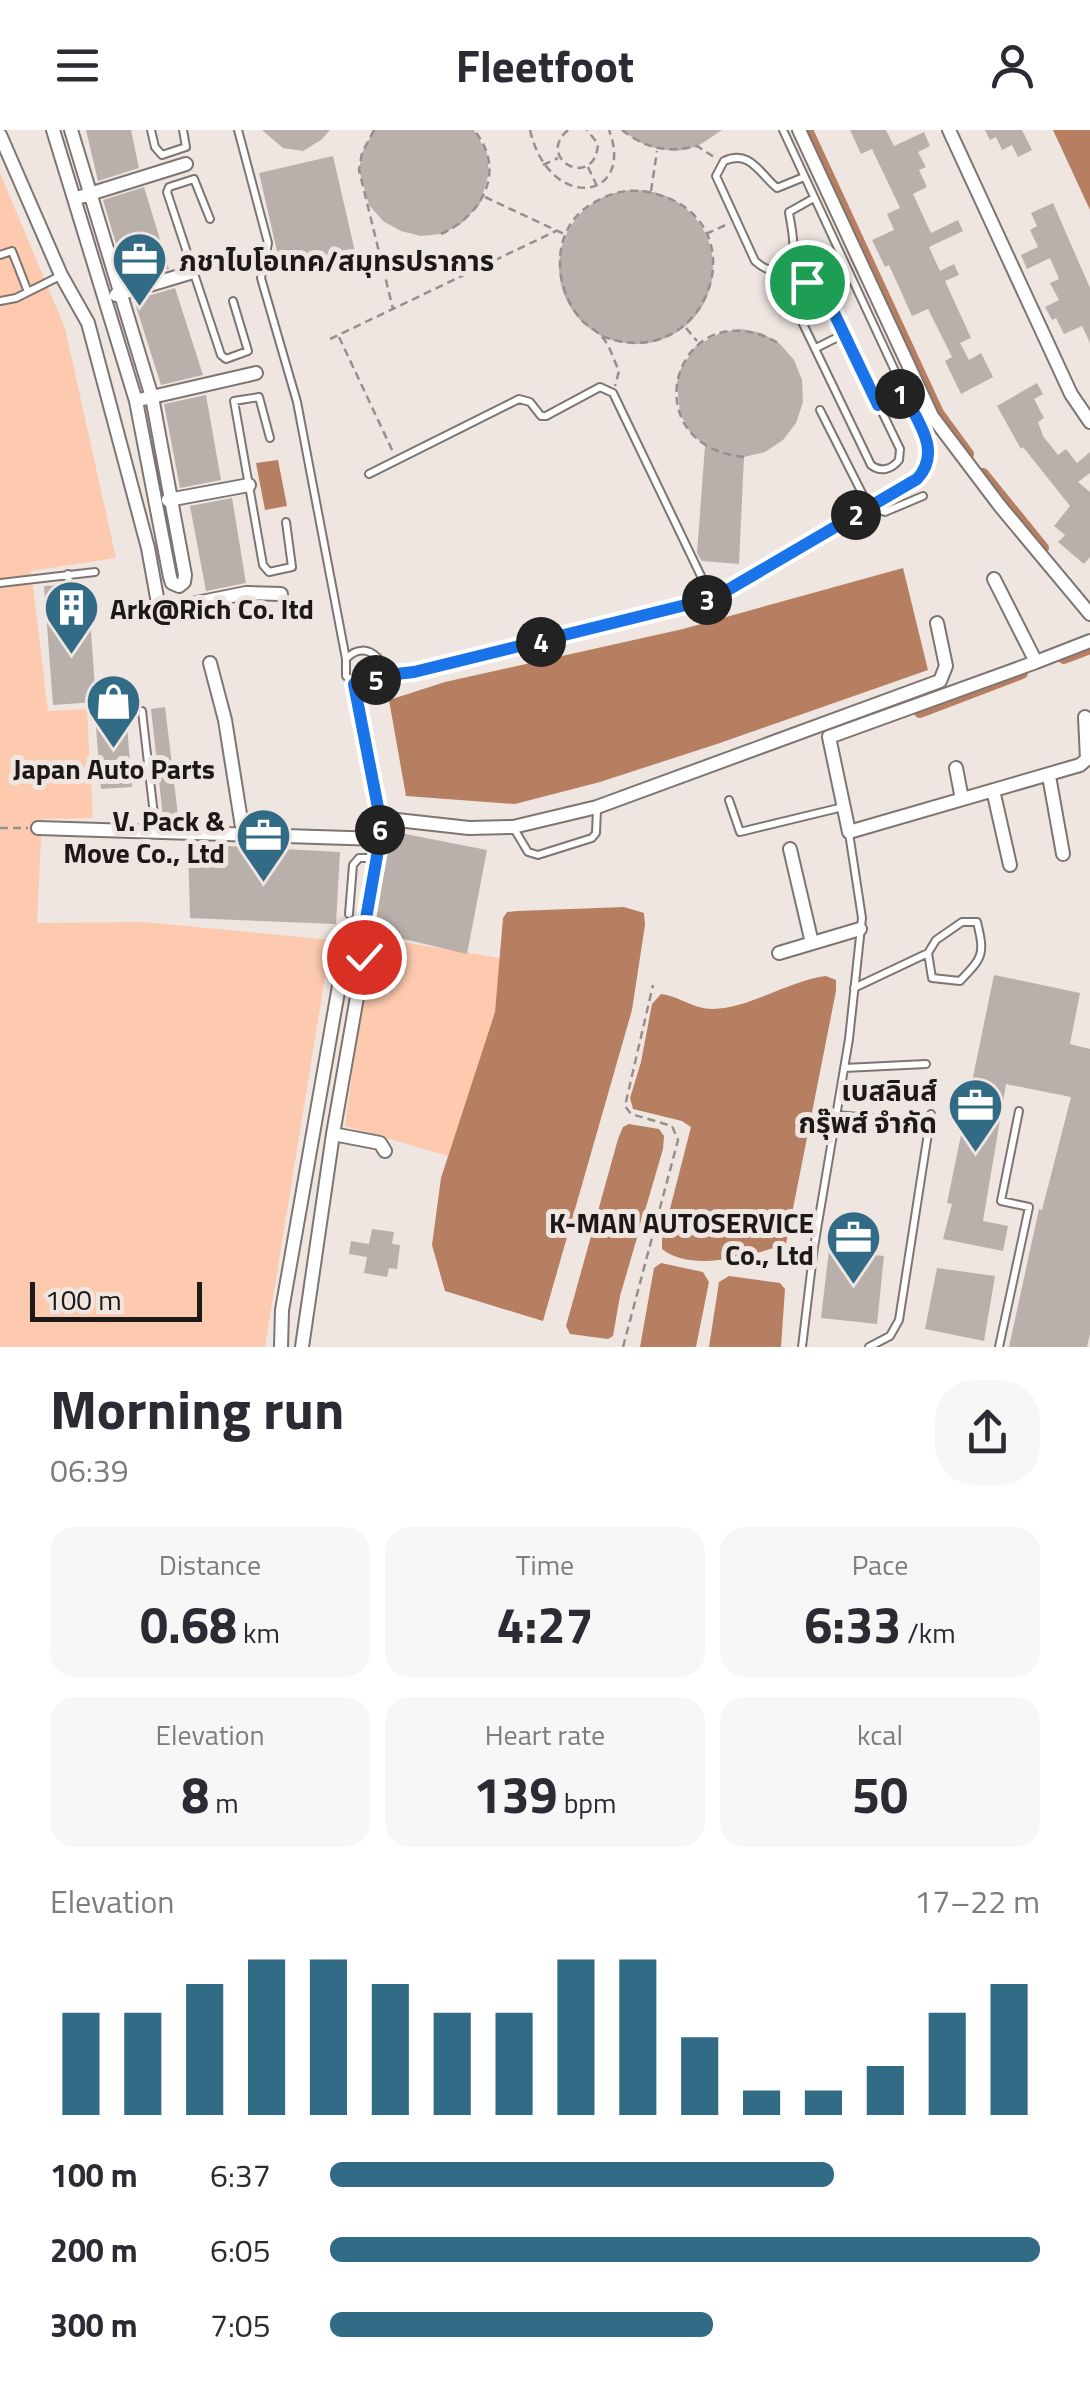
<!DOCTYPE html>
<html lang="en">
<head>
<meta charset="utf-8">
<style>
	:root { --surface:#fff; --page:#f7f7f7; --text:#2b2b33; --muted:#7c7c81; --accent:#326b85 }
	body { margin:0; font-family:"Titillium Web","Noto Sans Thai",sans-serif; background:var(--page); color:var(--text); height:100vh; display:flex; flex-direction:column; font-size:38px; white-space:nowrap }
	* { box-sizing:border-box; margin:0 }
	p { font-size:32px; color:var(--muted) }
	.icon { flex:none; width:55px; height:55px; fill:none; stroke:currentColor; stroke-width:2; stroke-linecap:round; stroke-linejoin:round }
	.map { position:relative; height:1217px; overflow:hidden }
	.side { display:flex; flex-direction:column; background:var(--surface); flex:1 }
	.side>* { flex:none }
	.scale { position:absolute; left:30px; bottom:25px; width:172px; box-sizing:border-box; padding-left:10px; border:5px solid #1d1918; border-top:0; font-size:28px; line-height:35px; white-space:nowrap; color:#1d1918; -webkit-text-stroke:8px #efe6e1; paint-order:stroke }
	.pin { position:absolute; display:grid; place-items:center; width:85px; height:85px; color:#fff; margin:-42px; border:5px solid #fff; border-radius:50%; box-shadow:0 2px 10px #0007 }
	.km { position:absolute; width:50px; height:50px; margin:-25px; border-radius:50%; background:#222; color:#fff; font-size:28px; line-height:50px; text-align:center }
	.round { display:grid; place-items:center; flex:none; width:105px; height:105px; border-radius:40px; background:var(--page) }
	.headline { display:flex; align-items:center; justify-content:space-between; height:170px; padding:0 50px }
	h1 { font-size:55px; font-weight:700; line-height:75px }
	.metrics { display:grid; grid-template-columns:repeat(3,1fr); gap:15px; height:170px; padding:10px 50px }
	.metrics div { display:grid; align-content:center; border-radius:25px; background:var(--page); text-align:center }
	.metrics b { font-size:50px; font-weight:700 }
	.metrics small { font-size:28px; font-weight:400 }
	.metrics p { font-size:28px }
	.chart { height:280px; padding:20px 50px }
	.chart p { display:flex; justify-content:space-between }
	.chart svg { width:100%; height:180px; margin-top:10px; stroke:var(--accent); stroke-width:6 }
	ul { padding:0 50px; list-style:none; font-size:32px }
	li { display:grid; grid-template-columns:160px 120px 1fr; align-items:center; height:75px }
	li i { height:25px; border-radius:12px; background:var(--accent) }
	header { display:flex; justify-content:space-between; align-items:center; height:130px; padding:0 50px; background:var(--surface); font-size:45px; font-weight:700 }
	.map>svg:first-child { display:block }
	.green { fill:#fdcaaf }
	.water { fill:#b77f61 }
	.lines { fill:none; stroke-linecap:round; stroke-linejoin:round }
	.canal { stroke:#b77f61; stroke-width:12 }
	.building { fill:#b9b0ab }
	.lane-casing { stroke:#7e7571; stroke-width:10 }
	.street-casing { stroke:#7e7571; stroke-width:16 }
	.path { stroke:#96908c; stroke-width:2.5; stroke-dasharray:8 5; stroke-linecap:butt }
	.lane { stroke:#fff; stroke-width:6 }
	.street { stroke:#fff; stroke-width:12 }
	.route-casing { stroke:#fff; stroke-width:20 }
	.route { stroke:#1a73e8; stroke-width:12 }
	.labels { text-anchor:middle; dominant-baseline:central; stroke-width:10; stroke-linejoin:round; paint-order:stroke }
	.poi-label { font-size:28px; font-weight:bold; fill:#1d1918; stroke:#efe6e1; text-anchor:end }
</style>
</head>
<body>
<header><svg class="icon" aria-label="menu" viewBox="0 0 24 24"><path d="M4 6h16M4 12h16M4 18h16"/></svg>Fleetfoot<svg class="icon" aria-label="person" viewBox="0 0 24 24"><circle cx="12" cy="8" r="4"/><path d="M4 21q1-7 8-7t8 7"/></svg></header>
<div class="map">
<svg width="1090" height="1217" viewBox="0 0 1090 1217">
	<rect width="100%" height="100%" fill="#efe6e1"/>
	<path class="green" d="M0,43L65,198L116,428L31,441L48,581L87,579L93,688L42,689L37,793L145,792L331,810L265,1217H0Z
		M371,807L500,828L495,882L448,1026L345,996Z"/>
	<path class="water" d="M1053,0H1090V80Z
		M278,330L287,376L265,380L256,333Z
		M903,438L928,540L720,613L600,652L515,674L406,666L389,570L445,552L683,499Z
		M624,777L644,783L645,795L632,880L543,1191L445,1161L432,1115L441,1048L495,882L503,788L507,782L517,781Z
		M826,846L836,850V861L786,1114C754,1125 691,1143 662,1119V1110L691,997L682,991L633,979L630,968L641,932L652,874L661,864C679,866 693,879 713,879C751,878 787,851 826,846Z
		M629,994L659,999L664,1006L663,1019L620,1166L613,1206L608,1209L570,1204L566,1196L618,1009L623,997Z
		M661,1133L703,1142L709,1152L696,1217H640L654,1138Z
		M729,1146L780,1153L785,1159L781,1217H709L719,1152Z"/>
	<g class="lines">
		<path class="canal" d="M807,0L938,283L968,324
			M983,344L1043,418
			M1064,528L1090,518
			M920,582L1022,543"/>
	</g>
	<path class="building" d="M86,0H131L139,38L98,51Z
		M262,0H330L321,10L303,21L283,18Z
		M374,0H474L487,23L489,43L480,74L460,95L441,104L421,106L401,101L383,91L369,75L359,40L362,23Z
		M622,0H722L698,16L678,21L658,19L639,12Z
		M850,0H886L894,16L924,2L930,16L918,22L926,37L919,40L927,57L913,64L931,103L958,90L963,101L929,117L940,141L954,134L959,145L945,151L971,208L960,213L969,230L981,223L993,247L961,264L945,231L952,227L928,179L912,186L889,135L885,137L872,110L894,100L887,84L900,78L872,19L861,24Z
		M985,0H1022L1032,20L1018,27L1012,15L1002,20L996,7L990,10Z
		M333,26L356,126L282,143L259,43Z
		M144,57L169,139L127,151L103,70Z
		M559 137a77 77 0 1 1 154 0a77 77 0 1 1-154 0Z
		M1053,73L1090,158V213L1082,196L1064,204L1056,188L1052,190L1045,177L1059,170L1050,153L1059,149L1050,128L1027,139L1021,125L1038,117L1030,100L1037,96L1031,83Z
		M175,158L203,245L161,255L134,170Z
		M742,199L762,203L780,214L794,230L802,250L803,272L796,293L783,310L765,322L744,327L739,434L702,431L697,423L705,316L690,302L680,284L677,253L681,238L696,216L722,202Z
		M1037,253L1043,264L1034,269L1044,288L1038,292L1043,306L1058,325L1066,319L1077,333L1090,322V343L1078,352L1090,362V427L1084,434L1058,412L1065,405L1054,396L1070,376L1023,317L1021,319L997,276Z
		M206,265L221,350L180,358L164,274Z
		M232,368L246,453L206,461L190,376Z
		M62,455L68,487L78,485V474L89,473L96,572L53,575L44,456Z
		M165,577L178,685L163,687L151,579Z
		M126,582L132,657L101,659L95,585Z
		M390,701L487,720L467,824L374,802Z
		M188,714L340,722L336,794L190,788Z
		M994,845L1080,863L1070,914L1090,919V1204L1087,1217H1009L1039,1079L1042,1080L1071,967L1006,954L983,1091L1008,1096L1003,1121L943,1109L952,1074L947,1073Z
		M372,1099L394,1102L392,1114L400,1115L397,1139L389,1138L387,1147L364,1143L367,1127L349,1124L351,1111L369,1114Z
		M829,1120L884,1126L877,1194L821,1188Z
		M937,1138L995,1146L984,1211L925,1199Z"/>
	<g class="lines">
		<defs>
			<path id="lane" d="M151,0L155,17L162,25L186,17L183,0
				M238,0L268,113L261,148L297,272L346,529
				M804,47L777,58C760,44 750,19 724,31L716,46L755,131C762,137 769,142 779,139C802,131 791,99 789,82L814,68
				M210,89L194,49L169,57L167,62L221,225L226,229L248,221L233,171
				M793,116L813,151
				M0,125L12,121L28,162
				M813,151L822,158L900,319L899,330C892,339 881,343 871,335L793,173L797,157Z
				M0,171L16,168L60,146
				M816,218L844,204
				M878,275L903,262
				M820,280L869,377L885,382L923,366
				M270,308L259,267L234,271L263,435L269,442L292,437L286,392
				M369,344L519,269L530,272L541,286H546L600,257L613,263L712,469
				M68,444L72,481
				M0,453L95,442
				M379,546L378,528C368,518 356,518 346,529V546L354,554L365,556L379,546L414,542L715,468L917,349C928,338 932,327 928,312L783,0
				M354,554L379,687
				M142,581L156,702
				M729,670L740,702L843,677
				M513,697L528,722L538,725L592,708L596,703L597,679
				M349,784L353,735L359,728H377
				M854,858L928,823L936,810L962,792H977C985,825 983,827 960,851L932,848L928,823
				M844,938L926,934
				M836,985L904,991
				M802,1217L814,1117L849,909L862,788L849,703
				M869,1217L890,1206L899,1190L931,984
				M999,1217L1029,1077L1001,1071L1019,981"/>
			<path id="street" d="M53,0L136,271L170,447L172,453L179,456L184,452L185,445L152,267L71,0
				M799,0L932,286L1000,376L1090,484
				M949,0L1071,264L1090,292
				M0,5L61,145L88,193L148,418L158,473L167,479L246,463L281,464
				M80,67L186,34
				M116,165L193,142
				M143,269L256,243
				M168,370L249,355
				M994,449L1036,532L829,607L849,702L1080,635L1087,629L1085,587
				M1036,532L1090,511
				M210,533L225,590L243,703
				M956,638L962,669
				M1049,646L1063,724
				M993,660L1010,735
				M38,698L380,709
				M790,719L812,813
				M779,823L860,799
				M333,1004L380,1013L385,1021
				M281,1217L282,1180L339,856L352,821L361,817
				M302,1217L333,1004L364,827L361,817L380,709L379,688L469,698L513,697L597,677L940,551L946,536L937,493"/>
		</defs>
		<use href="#lane" class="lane-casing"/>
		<use href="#street" class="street-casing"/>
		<path class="path" d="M374,0L362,23L359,40L393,179
			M530,0C549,83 636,71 609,0
			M568,0C534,29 595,61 598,14L587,0
			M622,0C646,19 668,23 697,16L717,29
			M543,35L558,28
			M588,37L597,56
			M651,61L657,21
			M485,67L564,104
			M441,104C483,85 507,40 474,0
			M706,104L730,93
			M686,198L697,211
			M602,206C703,246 759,101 665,67C639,57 617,59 593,73C551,97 552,153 579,187C585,196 596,199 602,207C610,215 614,231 619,241L615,256
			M339,207L393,322
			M330,209L556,101
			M744,327C627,315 677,154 780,214
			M0,698H28
			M623,1217L678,1010L672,996L631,984L625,976L653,855"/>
		<use href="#lane" class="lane"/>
		<use href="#street" class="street"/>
	</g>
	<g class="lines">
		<defs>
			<path id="route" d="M364,827L361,817L380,709V688L354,554L366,556L378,546L414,542L714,468L917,349C943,321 917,291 903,262L878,275L822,158L807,152"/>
		</defs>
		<use href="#route" class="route-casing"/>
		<use href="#route" class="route"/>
	</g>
	<defs>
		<symbol id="office-pin" viewBox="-11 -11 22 30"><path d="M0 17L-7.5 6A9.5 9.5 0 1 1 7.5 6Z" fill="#326b85" stroke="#efe6e1"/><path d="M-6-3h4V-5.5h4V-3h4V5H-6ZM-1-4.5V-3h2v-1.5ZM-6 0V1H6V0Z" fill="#fff"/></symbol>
		<symbol id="building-pin" viewBox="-11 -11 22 30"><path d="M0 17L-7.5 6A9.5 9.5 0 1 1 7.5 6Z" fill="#326b85" stroke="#efe6e1"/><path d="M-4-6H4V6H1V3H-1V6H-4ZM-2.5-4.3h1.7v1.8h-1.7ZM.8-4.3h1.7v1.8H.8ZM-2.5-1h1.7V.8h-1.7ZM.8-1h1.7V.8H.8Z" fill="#fff"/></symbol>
		<symbol id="shop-pin" viewBox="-11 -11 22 30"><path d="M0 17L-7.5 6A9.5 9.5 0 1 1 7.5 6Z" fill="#326b85" stroke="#efe6e1"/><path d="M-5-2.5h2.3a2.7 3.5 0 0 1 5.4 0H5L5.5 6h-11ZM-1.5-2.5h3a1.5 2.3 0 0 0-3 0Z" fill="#fff"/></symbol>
	</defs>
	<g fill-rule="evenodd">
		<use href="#office-pin" x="108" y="98" width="63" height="86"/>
		<use href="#building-pin" x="40" y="446" width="63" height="86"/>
		<use href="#shop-pin" x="82" y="540" width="63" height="86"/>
		<use href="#office-pin" x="232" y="674" width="63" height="86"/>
		<use href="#office-pin" x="944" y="944" width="63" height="86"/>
		<use href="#office-pin" x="822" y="1076" width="63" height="86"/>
	</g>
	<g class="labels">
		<g class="poi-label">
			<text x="179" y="130" text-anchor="start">ภชาไบโอเทค/สมุทรปราการ</text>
			<text x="110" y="478" text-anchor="start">Ark@Rich Co. ltd</text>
			<text x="114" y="638" text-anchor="middle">Japan Auto Parts</text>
			<text x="225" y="690">V. Pack &amp;<tspan x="225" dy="32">Move Co., Ltd</tspan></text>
			<text x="937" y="960">เบสลินส์<tspan x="937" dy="32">กรุ๊พส์ จำกัด</tspan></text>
			<text x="814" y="1092">K-MAN AUTOSERVICE<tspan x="814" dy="32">Co., Ltd</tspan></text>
		</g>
	</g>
</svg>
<div class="scale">100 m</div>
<div class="pin" style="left:807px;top:152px;background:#1e9e55"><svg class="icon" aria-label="arrive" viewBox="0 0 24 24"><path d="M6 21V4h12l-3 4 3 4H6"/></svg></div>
<div class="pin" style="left:364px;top:827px;background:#d93025"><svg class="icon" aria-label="check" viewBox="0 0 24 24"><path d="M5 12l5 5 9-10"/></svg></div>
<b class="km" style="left:900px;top:264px">1</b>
<b class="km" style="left:856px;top:385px">2</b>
<b class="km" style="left:707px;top:470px">3</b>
<b class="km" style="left:541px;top:512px">4</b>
<b class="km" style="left:376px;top:550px">5</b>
<b class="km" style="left:380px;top:700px">6</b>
</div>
<section class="side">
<div class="headline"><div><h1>Morning run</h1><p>06:39</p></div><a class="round"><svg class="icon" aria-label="share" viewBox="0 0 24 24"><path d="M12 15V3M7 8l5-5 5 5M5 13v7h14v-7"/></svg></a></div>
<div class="metrics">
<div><p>Distance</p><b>0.68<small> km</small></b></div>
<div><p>Time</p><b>4:27</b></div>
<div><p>Pace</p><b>6:33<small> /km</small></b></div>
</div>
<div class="metrics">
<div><p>Elevation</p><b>8<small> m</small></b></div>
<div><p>Heart rate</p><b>139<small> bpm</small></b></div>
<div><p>kcal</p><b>50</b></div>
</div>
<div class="chart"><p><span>Elevation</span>17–22 m</p>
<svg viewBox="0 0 160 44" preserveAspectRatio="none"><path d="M5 44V19M15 44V19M25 44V12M35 44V6M45 44V6M55 44V12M65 44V19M75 44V19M85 44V6M95 44V6M105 44V25M115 44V38M125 44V38M135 44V32M145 44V19M155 44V12"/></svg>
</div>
<ul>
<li><b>100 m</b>6:37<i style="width:71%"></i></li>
<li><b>200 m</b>6:05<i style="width:100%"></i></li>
<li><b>300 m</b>7:05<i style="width:54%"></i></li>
</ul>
</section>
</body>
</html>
